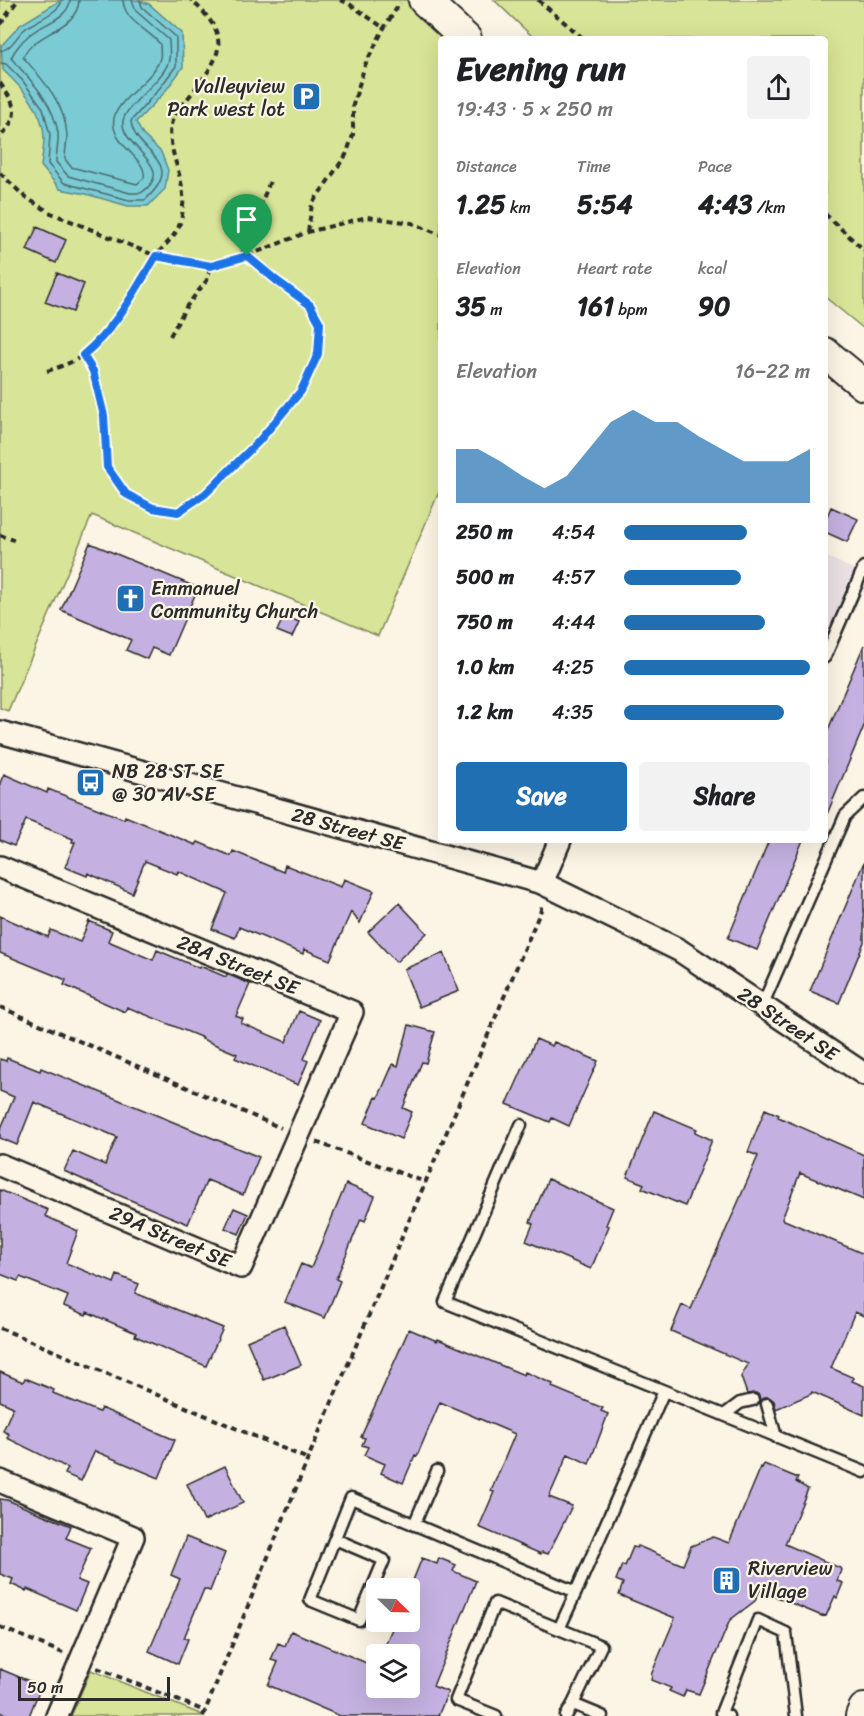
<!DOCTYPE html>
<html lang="en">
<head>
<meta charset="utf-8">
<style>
	:root { --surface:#fff; --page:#f2f2f2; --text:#202124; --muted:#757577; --accent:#1f6fb2 }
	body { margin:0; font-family:Sriracha,sans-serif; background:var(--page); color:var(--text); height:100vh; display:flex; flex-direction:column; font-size:22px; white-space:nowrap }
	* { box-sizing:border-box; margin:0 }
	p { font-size:20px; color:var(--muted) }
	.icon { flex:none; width:33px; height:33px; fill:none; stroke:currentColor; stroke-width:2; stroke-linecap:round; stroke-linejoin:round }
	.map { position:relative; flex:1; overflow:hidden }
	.details { position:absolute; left:438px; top:36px; width:390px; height:807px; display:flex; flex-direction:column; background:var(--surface); border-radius:6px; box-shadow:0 6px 24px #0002 }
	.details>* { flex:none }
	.needle { width:39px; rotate:113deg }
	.fabs { position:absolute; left:366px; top:1578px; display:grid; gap:12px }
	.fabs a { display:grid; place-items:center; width:54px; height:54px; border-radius:6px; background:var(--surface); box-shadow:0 6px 24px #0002; font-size:30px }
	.scale { position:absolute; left:18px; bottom:15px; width:152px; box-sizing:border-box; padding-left:6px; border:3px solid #2b2b2b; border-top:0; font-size:16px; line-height:21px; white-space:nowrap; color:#2b2b2b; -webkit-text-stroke:4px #fcf5e5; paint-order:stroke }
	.pin { position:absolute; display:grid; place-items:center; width:51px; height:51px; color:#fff; margin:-62px -26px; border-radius:50% 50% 50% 0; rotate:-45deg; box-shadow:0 0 6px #0007 }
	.pin .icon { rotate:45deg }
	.round { display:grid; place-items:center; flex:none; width:63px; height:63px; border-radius:6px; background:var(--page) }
	.summary { display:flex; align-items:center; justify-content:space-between; height:102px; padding:0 18px }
	h1 { font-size:33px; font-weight:700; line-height:45px }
	.figures { display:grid; grid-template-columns:repeat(3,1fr); gap:9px; height:102px; padding:6px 18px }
	.figures div { display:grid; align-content:center }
	.figures b { font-size:26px; font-weight:700 }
	.figures small { font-size:16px; font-weight:400 }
	.figures p { font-size:16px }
	.chart { height:168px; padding:12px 18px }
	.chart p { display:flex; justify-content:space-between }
	.chart svg { width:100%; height:108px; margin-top:6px; fill:var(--accent); opacity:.7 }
	.cta { display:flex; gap:12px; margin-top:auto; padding:12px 18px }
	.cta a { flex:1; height:69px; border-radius:6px; background:var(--accent); color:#fff; font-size:24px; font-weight:700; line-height:69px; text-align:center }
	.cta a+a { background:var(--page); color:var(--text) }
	ul { padding:0 18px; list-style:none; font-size:20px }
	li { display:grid; grid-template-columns:96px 72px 1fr; align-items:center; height:45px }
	li i { height:15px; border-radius:8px; background:var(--accent) }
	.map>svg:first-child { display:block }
	.built { fill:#ebe1e4 }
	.green { fill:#d8e497; stroke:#828861; stroke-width:1.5 }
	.water { fill:#7acbd4; stroke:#5a8b90; stroke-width:1.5 }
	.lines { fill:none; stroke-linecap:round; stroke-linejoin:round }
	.shore { stroke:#4b6b6f; stroke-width:1.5 }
	.building { fill:#c4b1e1; stroke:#2b2b2b; stroke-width:1.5 }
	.lane-casing { stroke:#2b2b2b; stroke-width:15 }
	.street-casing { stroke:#2b2b2b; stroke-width:26 }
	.secondary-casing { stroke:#2b2b2b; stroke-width:34 }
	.path { stroke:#2b2b2b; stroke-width:4; stroke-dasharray:6 4.5; stroke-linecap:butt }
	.lane { stroke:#fcf5e5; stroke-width:10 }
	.street { stroke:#fcf5e5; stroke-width:21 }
	.secondary { stroke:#fcf5e5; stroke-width:30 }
	.route-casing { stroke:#fff; stroke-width:12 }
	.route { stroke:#1a73e8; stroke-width:8 }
	.labels { text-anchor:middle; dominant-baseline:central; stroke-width:4.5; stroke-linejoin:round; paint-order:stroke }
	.poi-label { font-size:20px; fill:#2b2b2b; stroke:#fcf5e5; text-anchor:start }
	.street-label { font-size:20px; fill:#2b2b2b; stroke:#fcf5e5 }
</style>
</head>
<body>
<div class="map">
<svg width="864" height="1716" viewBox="0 0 864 1716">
	<rect width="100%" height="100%" fill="#fcf5e5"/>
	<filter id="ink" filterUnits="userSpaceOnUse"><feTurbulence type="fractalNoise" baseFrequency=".0167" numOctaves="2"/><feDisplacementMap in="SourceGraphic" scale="12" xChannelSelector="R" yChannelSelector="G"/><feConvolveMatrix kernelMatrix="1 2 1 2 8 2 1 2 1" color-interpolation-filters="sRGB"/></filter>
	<g filter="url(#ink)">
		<path class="built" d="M825,556L864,574V589L825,671Z"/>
		<path class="green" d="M0,0H406L448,39H441V487L378,636L92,515L8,711L0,708Z
			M494,0H864V329L825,297V39H535Z
			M91,1670L205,1716H71Z"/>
		<path class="water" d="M61,0H138L149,4L182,33L183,67L164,93L136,122L143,135L161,152L168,170L165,189L148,206H128L86,194L60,189L41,166C42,157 44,147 44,138C44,110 21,87 3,70L1,46L20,25Z"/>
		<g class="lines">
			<path class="shore" d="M70,0C69,19 41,24 28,36C22,41 14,51 11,58C31,81 53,101 58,133C59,142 56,153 56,162L68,176L130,193H141C180,166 120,148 123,121C125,106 162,81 168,63C171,57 169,47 169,40L136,11L132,0
				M79,0C78,30 34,32 23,57C43,80 65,103 67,135C67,143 65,151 65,159L71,167L137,184L144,178C148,158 109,145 114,118C119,97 155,79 160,58C161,54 160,48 160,44C148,29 124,21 123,0
				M0,51C11,50 16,36 25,29C34,21 61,12 62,0
				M0,63L6,64L22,80L43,108L50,135L48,164L64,183L129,200H145C189,160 134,154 131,121L159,89L176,66V37L142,7L140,0"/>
		</g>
		<path class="building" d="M37,227L66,240L56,263L27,250Z
			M57,273L84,284L73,312L45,302Z
			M831,507L858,519L847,542L825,532V521Z
			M90,543L198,588L169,655L152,648L147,659L126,650L131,640L61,610Z
			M284,616L299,622L292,637L277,631Z
			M864,645V726L825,819V737Z
			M4,774L47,793L48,789L124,819L125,816L196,845L198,842L231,856L233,851L283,872L285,865L341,887L344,879L374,891L360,923L351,912L330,960L304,949L303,954L239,927L235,938L212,929L227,893L178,871L177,874L145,861L132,893L88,873L87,876L65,867L75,842H72L73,839L26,820L14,846L0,840V783Z
			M769,840H803L757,950L728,938Z
			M864,862V942L839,1003L810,991Z
			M399,903L427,933L396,962L368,932Z
			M0,916L48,937L51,930L80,942L89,921L112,931L108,941L153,960L157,950L199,968L200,966L226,977L227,974L250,984L236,1016L243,1019L241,1023L286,1042L299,1011L320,1020L304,1059L308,1061L298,1085L235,1058L237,1054L202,1039L203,1038L127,1007L125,1012L64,985L66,980L0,953Z
			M444,953L459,991L419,1007L404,969Z
			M409,1025L435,1032L426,1063L422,1062L403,1108L412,1112L401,1139L365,1123L376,1097L378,1098L393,1064L398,1066Z
			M536,1039L552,1046L554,1042L598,1061L569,1126L552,1118L550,1122L507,1104Z
			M7,1058L40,1071L41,1068L259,1157L243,1195L207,1180L188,1224L111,1192L64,1171L73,1151L105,1165L117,1137L34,1102L17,1145L0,1138V1131L14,1097L0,1091V1059L6,1061Z
			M765,1109L779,1115L778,1117L864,1155V1200L800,1173L782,1219L864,1254V1316L855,1312L831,1368L854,1378L852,1381L864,1386V1415L812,1392L811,1394L776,1409L774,1401L769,1397H764L760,1401L759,1395L756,1393L747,1394L741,1377L748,1364L671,1331L682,1305L691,1309L733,1214L758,1156L748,1152Z
			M654,1111L697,1129L695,1132L712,1140L685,1206L642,1188L644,1184L627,1177Z
			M548,1179L613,1208L606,1225L609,1226L591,1269L526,1241L533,1224L530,1222Z
			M346,1184L375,1196L365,1221L361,1219L336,1279L340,1281L325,1318L285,1302L301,1264L311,1268Z
			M0,1190L48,1210L45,1216L78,1231L66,1263L114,1283L117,1275L139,1284L135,1293L223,1328L206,1366L135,1336L136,1333L87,1312L86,1315L64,1306L68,1296L20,1277L18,1281L0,1274Z
			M234,1208L248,1214L239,1234L225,1228Z
			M284,1325L301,1365L264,1380L247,1341Z
			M409,1329L437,1341L438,1339L524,1375L525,1372L553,1384L552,1387L603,1408L601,1411L608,1414L589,1464L568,1454L549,1497L572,1506L548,1554L542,1552L541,1554L479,1527L494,1492L491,1491L515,1434L440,1402L417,1456L415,1455L403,1483L381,1473L385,1464L364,1455L368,1447L362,1445L365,1438L361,1437Z
			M0,1372L23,1382L25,1378L54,1390L53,1393L99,1412L101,1408L175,1440L159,1478L95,1451L81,1481L65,1474L68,1468L7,1438L9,1434L3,1431L13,1407L0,1401Z
			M764,1464L798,1478L796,1482L808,1489L785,1544L840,1568L841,1570L837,1581L843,1583L837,1598L835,1596L826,1616L822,1615V1616L760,1590L755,1601L730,1620L699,1694L686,1690L683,1697L669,1691L671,1688L651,1680L652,1676L651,1675L675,1618L619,1595L623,1583L616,1580L622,1565L625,1566L633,1547L637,1548L638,1546L683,1565L691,1546L713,1537L729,1543L761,1467L762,1468Z
			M225,1466L243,1503L204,1521L187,1484Z
			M0,1499L7,1500L71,1526L66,1538L91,1548L77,1580L87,1584L76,1610L27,1589L26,1591L11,1584L13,1579L0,1574Z
			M186,1537L225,1553L210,1591L204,1589L184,1638L188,1639L178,1664L149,1651L180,1579L171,1575Z
			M422,1558L437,1564L439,1558L456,1565L453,1571L476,1581L433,1686L448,1692L438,1716H340L268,1685L278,1662L271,1660L278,1643L285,1646L291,1631L376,1667V1688H410V1654H381L395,1622H410V1588Z
			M0,1669L41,1686L29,1716H10L0,1712Z"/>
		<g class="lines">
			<defs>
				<path id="lane" d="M825,657L864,567
					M762,1006L845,816L864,798
					M521,1125L445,1302L864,1472
					M767,1404L776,1437
					M724,1415L740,1403L753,1400
					M414,1525L437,1471
					M335,1539L384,1560L359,1620L310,1600L351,1498L576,1592L664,1391
					M576,1592L559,1629L601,1646L573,1704L602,1716
					M496,1716L456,1700L495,1603L559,1629
					M566,1716L573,1704
					M728,1716L721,1713L758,1620L786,1633L796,1716"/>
				<path id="street" d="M0,732L542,883L679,950L864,1074
					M0,867L352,1012L241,1267L0,1165
					M542,883L560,840
					M0,1481L133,1537L57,1716"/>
				<path id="secondary" d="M424,0L466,39
					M825,353L864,385
					M861,1716L864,1709"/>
			</defs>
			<use href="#lane" class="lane-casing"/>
			<use href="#street" class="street-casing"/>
			<use href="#secondary" class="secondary-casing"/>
			<path class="path" d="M340,0L348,3L384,28
				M538,0L584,39
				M0,24L18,0
				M0,83C16,106 21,114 0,137
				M0,173L25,197L51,213L156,256L211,266L247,256L308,232L367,217L412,223L441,235
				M825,214L864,250
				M308,232L312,204L346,155L353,135V105L365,65L384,28L400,3
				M241,256L270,181
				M170,336L186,307L207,280L211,266
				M83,355L93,371L104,416L107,467L126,494L153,508L178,512L205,494L259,441L301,391L318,354L320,323L310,305L277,281L247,256
				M47,371C67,365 83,358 98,343C123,318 136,284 156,256C163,246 173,239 178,228C181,222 183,212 183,206C186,178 164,145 172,121C175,113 183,105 188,98C220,58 235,39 191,0
				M0,535L14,540
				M0,1007L281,1128
				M316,1142L425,1182
				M0,1328L308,1459
				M0,1627L63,1653
				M97,1668L205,1711
				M203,1716L312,1449L541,910V903"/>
			<use href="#lane" class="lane"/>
			<use href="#street" class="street"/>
			<use href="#secondary" class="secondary"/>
		</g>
	</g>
	<g class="lines" filter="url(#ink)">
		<defs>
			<path id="route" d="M156,256L211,266L247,256L277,281L310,305L320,323L318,354L301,391L259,441L205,494L178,512L153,508L126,494L107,467L104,416L93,371L83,355C115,329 135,291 156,256Z"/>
		</defs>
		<use href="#route" class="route-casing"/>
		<use href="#route" class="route"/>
	</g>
	<defs>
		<symbol id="parking-square" viewBox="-11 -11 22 22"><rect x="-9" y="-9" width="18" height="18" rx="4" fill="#1f6fb2" stroke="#fcf5e5"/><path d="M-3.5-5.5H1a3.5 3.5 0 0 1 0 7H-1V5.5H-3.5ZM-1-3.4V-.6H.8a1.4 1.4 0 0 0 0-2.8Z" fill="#fff"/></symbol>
		<symbol id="church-square" viewBox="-11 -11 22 22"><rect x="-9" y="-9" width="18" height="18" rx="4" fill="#1f6fb2" stroke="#fcf5e5"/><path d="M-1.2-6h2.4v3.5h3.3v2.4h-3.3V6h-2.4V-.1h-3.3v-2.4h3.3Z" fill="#fff"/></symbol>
		<symbol id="bus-square" viewBox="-11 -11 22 22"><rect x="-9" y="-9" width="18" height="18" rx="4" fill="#1f6fb2" stroke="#fcf5e5"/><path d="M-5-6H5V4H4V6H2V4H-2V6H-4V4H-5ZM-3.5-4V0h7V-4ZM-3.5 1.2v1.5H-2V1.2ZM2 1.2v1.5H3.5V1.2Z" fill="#fff"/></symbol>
		<symbol id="building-square" viewBox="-11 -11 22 22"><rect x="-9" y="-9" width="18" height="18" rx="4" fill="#1f6fb2" stroke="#fcf5e5"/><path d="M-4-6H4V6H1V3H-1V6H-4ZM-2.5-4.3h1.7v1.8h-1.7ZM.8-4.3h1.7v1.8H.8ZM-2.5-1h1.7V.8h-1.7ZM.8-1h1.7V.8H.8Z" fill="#fff"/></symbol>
	</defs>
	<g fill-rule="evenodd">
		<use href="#parking-square" x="290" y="80" width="33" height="33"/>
		<use href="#church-square" x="114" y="582" width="33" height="33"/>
		<use href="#bus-square" x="74" y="766" width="33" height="33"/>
		<use href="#building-square" x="710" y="1564" width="33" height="33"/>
	</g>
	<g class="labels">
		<g class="poi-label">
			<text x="285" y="86" text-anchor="end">Valleyview<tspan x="285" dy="23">Park west lot</tspan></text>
			<text x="151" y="588">Emmanuel<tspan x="151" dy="23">Community Church</tspan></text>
			<text x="112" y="771">NB 28 ST SE<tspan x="112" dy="23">@ 30 AV SE</tspan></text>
			<text x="748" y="1568">Riverview<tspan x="748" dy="23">Village</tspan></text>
		</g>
		<g class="street-label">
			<text transform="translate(348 829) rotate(15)">28 Street SE</text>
			<text transform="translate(238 965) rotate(22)">28A Street SE</text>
			<text transform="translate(788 1024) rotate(34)">28 Street SE</text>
			<text transform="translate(170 1237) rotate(23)">29A Street SE</text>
		</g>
	</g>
</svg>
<div class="fabs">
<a><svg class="needle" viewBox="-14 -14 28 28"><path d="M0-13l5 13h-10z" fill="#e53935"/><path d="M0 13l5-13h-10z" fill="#757577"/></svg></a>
<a><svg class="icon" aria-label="layers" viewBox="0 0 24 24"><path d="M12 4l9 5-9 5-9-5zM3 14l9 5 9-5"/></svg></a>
</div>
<div class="scale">50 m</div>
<div class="pin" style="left:247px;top:256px;background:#1e9e55"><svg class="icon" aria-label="arrive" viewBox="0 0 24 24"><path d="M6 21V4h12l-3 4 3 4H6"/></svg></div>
<section class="details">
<div class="summary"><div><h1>Evening run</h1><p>19:43 · 5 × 250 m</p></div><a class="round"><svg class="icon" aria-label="share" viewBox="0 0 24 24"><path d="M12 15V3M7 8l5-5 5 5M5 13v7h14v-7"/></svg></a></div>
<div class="figures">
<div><p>Distance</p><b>1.25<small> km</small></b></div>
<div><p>Time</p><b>5:54</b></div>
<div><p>Pace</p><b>4:43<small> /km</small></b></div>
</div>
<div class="figures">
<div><p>Elevation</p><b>35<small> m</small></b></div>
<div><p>Heart rate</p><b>161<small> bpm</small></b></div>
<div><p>kcal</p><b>90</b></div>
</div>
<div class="chart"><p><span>Elevation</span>16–22 m</p>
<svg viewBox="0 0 160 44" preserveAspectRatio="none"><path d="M0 44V22L10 22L20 27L30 33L40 38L50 33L60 22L70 11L80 6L90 11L100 11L110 17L120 22L130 27L140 27L150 27L160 22V44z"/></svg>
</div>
<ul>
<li><b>250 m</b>4:54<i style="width:66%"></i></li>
<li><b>500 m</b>4:57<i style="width:63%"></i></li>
<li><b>750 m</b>4:44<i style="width:76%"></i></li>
<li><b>1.0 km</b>4:25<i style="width:100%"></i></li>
<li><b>1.2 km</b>4:35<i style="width:86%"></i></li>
</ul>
<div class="cta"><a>Save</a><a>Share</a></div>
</section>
</div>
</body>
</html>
